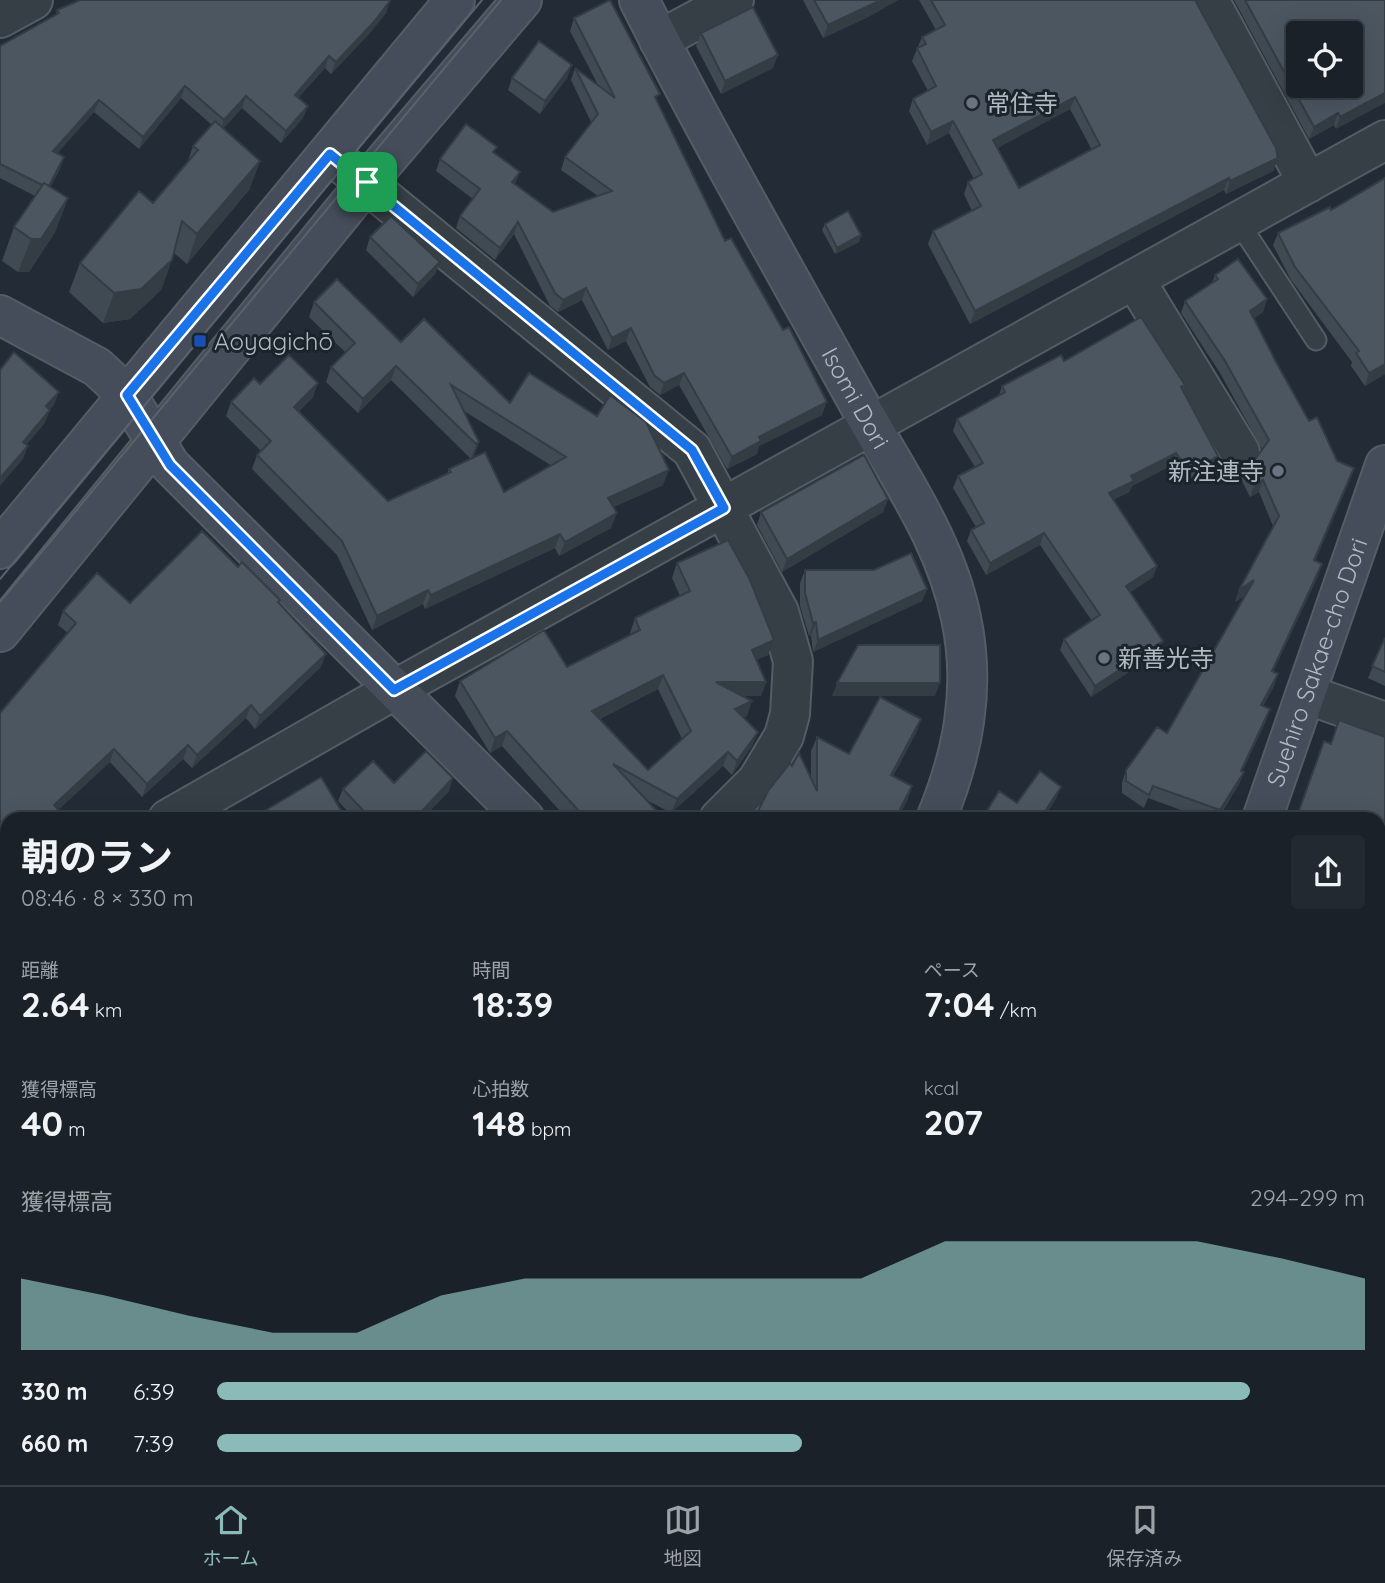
<!DOCTYPE html>
<html lang="ja">
<head>
<meta charset="utf-8">
<style>
	:root { --surface:#1a2128; --page:#232930; --text:#f1f3f6; --muted:#9fa3a8; --line:#383e45; --accent:#8bbbb9 }
	body { margin:0; font-family:Quicksand,"Noto Sans JP",sans-serif; background:var(--page); color:var(--text); height:100vh; display:flex; flex-direction:column; font-size:26px; white-space:nowrap }
	* { box-sizing:border-box; margin:0 }
	p { font-size:23px; color:var(--muted) }
	.icon { flex:none; width:38px; height:38px; fill:none; stroke:currentColor; stroke-width:2; stroke-linecap:round; stroke-linejoin:round }
	.map { position:relative; flex:1; overflow:hidden }
	.drawer { position:absolute; left:0px; top:812px; width:1386px; height:674px; display:flex; flex-direction:column; background:var(--surface); border-radius:21px 21px 0 0; box-shadow:0 7px 28px #0002,0 0 0 2px var(--line) }
	.drawer>* { flex:none }
	.tools { position:absolute; left:1286px; top:21px; display:grid; gap:14px }
	.tools a { display:grid; place-items:center; width:77px; height:77px; border-radius:7px; background:var(--surface); box-shadow:0 7px 28px #0002,0 0 0 2px var(--line); font-size:35px }
	.pin { position:absolute; display:grid; place-items:center; width:60px; height:60px; color:#fff; margin:-30px; border-radius:14px; box-shadow:0 4px 10px #0006 }
	.round { display:grid; place-items:center; flex:none; width:74px; height:74px; border-radius:7px; background:var(--page) }
	.overview { display:flex; align-items:center; justify-content:space-between; height:119px; padding:0 21px }
	h1 { font-size:38px; font-weight:700; line-height:52px }
	.stats { display:grid; grid-template-columns:repeat(3,1fr); gap:10px; height:119px; padding:7px 21px }
	.stats div { display:grid; align-content:center }
	.stats b { font-size:35px; font-weight:700 }
	.stats small { font-size:19px; font-weight:400 }
	.stats p { font-size:19px }
	.chart { height:196px; padding:14px 21px }
	.chart p { display:flex; justify-content:space-between }
	.chart svg { width:100%; height:126px; margin-top:7px; fill:var(--accent); opacity:.7 }
	ul { padding:0 21px; list-style:none; font-size:23px }
	li { display:grid; grid-template-columns:112px 84px 1fr; align-items:center; height:52px }
	li i { height:18px; border-radius:9px; background:var(--accent) }
	.tabs { display:flex; justify-content:space-around; align-items:center; height:98px; border-top:2px solid var(--line); background:var(--surface); font-size:19px; color:var(--muted) }
	.tabs a { display:grid; justify-items:center; gap:4px }
	.tabs .selected { color:var(--accent) }
	.map>svg:first-child { display:block }
	.cemetery { fill:url(#cemetery-stones) }
	.park { fill:url(#park-dots) }
	.water { fill:url(#water-waves) }
	.lines { fill:none; stroke-linecap:round; stroke-linejoin:round }
	.lane-casing { stroke:#545c64; stroke-width:23 }
	.street-casing { stroke:#545c64; stroke-width:42 }
	.secondary-casing { stroke:#545c64; stroke-width:42 }
	.lane { stroke:#363e46; stroke-width:19 }
	.street { stroke:#363e46; stroke-width:38 }
	.secondary { stroke:#444d59; stroke-width:38 }
	.tram { stroke:#58626d; stroke-width:2 }
	.wall { fill:#404a53; fill-rule:evenodd }
	.shaded-wall { fill:#343c44 }
	.building { fill:#4b5661; stroke:#343c44; stroke-width:2; fill-rule:evenodd }
	.route-casing { stroke:#fff; stroke-width:14 }
	.route { stroke:#1a73e8; stroke-width:9 }
	.worship-dot { fill:#6b7280; stroke:#1b232b; stroke-width:2.5 }
	.transit-dot { fill:#1a4fb4; stroke:#1b232b; stroke-width:2.5 }
	.labels { text-anchor:middle; dominant-baseline:central; stroke-width:6; stroke-linejoin:round; paint-order:stroke }
	.poi-label { font-size:24px; fill:#b1b9c3; stroke:#1b232b; text-anchor:start }
	.street-label { font-size:24px; fill:#b1b9c3; stroke:#1b232b }
</style>
</head>
<body>
<div class="map">
<svg width="1385" height="1485" viewBox="0 0 1385 1485">
	<defs>
		<pattern id="cemetery-stones" width="16" height="16" patternUnits="userSpaceOnUse" patternTransform="scale(1.75)"><rect width="16" height="16" fill="#283a39"/><path d="M2 7V4a2 2 0 0 1 4 0v3zM10 15v-3a2 2 0 0 1 4 0v3z" fill="#455454"/></pattern>
		<pattern id="park-dots" width="8" height="8" patternUnits="userSpaceOnUse" patternTransform="scale(1.75)"><rect width="8" height="8" fill="#283a39"/><path d="M2 2h.1M6 6h.1" fill="none" stroke="#455454" stroke-width="1.8" stroke-linecap="round"/></pattern>
		<pattern id="water-waves" width="16" height="10" patternUnits="userSpaceOnUse" patternTransform="scale(1.75)"><rect width="16" height="10" fill="#394b5d"/><path d="M0 5q4-4 8 0t8 0" fill="none" stroke="#536373"/></pattern>
	</defs>
	<rect width="100%" height="100%" fill="#232c36"/>
	<path class="cemetery" d="M0,983L7,991V1235L0,1233Z"/>
	<path class="park" d="M0,1233L7,1235V1367L0,1361Z
		M145,1479H438L434,1485H153Z"/>
	<path class="water" d="M1385,1174V1485H1255L1259,1479H1379V1184Z"/>
	<g class="lines">
		<defs>
			<path id="lane" d="M1239,223L1316,340
				M1018,1485L1022,1479"/>
			<path id="street" d="M1209,0L1308,183
				M0,18L33,0
				M659,40L734,0
				M330,154L692,450L779,612L793,661L790,714L784,736L757,781L719,819
				M1135,280L1240,452
				M1306,694L1385,722
				M168,819L394,690L1385,140
				M0,915L7,911
				M23,1485L25,1479"/>
			<g id="secondary">
				<path id="s1" d="M639,0C708,137 785,270 859,404C897,474 945,539 961,618C976,688 963,754 936,819"/>
				<path d="M0,315L97,367L127,395L170,465L525,819"/>
				<path d="M0,549L455,0"/>
				<path d="M0,632L367,182L522,0"/>
				<path id="s2" d="M1262,819L1385,465"/>
				<path d="M0,1402L7,1408"/>
				<path d="M90,1479L97,1485"/>
				<path d="M473,1485L478,1479"/>
				<path d="M856,1485L861,1479"/>
			</g>
		</defs>
		<use href="#lane" class="lane-casing"/>
		<use href="#street" class="street-casing"/>
		<use href="#secondary" class="secondary-casing"/>
		<use href="#lane" class="lane"/>
		<use href="#street" class="street"/>
		<use href="#secondary" class="secondary"/>
		<path class="tram" d="M0,579L482,0
			M0,602L501,0"/>
	</g>
	<path class="wall" d="M80,0H390L386,13L368,35L331,74L325,68L298,98L303,118L281,143L242,108L223,129L260,161L249,190L187,264L174,253L161,290L130,319L103,323L69,292L80,263L153,203L187,164L193,146L212,125L181,98L139,149L94,112L57,153L60,169L50,187L68,198L55,232L29,272H18L2,261L14,227L35,196L0,178V46L56,15L57,10Z
		M803,0H898L868,17L823,38Z
		M919,0H1195L1278,158L1273,171L1226,194L1224,190L970,324L928,244L933,231L972,211L964,194L968,182L974,179L949,133L927,145L909,111L913,99L928,91L912,61L922,37L936,30ZM1070,109L1092,150L1019,188L997,148Z
		M1234,0H1385L1336,129L1334,125L1309,139Z
		M574,18L658,102L725,241L822,415L759,446L757,454L727,469L679,385L660,395L650,387L626,341L608,350L582,300L558,312L550,306L514,234L495,260L456,228L460,216L473,199L436,171L440,159L495,154L515,184L553,212L598,196L561,170L565,157L591,122L571,80L575,68L598,85L570,31Z
		M701,33L773,68L721,94L696,46Z
		M512,78H567L540,114L508,90Z
		M825,224L861,235L859,242L835,254L822,230Z
		M1278,233L1385,374L1365,386L1351,366L1352,362L1291,280L1273,245Z
		M370,237L440,262L435,274L413,297L366,250Z
		M1215,275L1267,299L1263,312L1254,318L1276,362L1309,421L1337,461L1354,468L1315,561L1322,564L1318,576L1273,671L1278,674L1274,686L1263,706L1270,709L1266,721L1242,771L1244,772L1239,784L1218,819H1206L1148,798L1144,808L1122,793V783L1126,770L1167,733L1246,595L1235,602L1239,590L1273,526L1259,492L1250,497L1238,473L1243,461L1256,458L1262,449L1220,373L1181,313L1185,301L1212,283Z
		M314,302L401,342L510,403L663,485L613,507L611,528L559,556L555,548L425,609L423,604L372,630L337,555L252,469L257,455L261,451L226,416L231,402L260,384L313,397L299,411L388,501L447,474L449,469L504,492L552,466L464,411L479,442L474,456L471,459L391,380L358,413L326,382L331,367L345,352L309,317Z
		M1064,361L1185,385L1183,390L1214,468L1194,479L1179,476L1172,465L1132,486L1129,492L1113,500L1157,566L1153,577L1130,592L1163,641L1158,653L1091,697L1060,650L1064,639L1092,621L1040,545L986,575L967,541L971,530L976,527L953,488L958,476L975,467L953,431L957,419L999,395L1002,386Z
		M888,499L883,512L782,572L757,525L761,512Z
		M677,563L768,655L756,660L766,682L761,696H743L747,716L743,718L758,732L752,746L732,775L723,766L671,813L645,799L664,819H567L502,746L490,753L455,696L460,681L567,667L631,635L630,633L635,618L680,596L672,578ZM658,689L682,739L648,770L600,719Z
		M238,567L279,603L321,667L255,729L246,718L192,768L183,759L142,797L110,762L58,810L7,819V849L0,842V713L68,633L58,625L63,611L130,603Z
		M805,570L927,589L922,601L813,652L811,635L809,636L800,606V583Z
		M1385,638V686L1368,678Z
		M921,719L916,733L893,776L912,786L907,801L897,819H754L811,780V751L817,737L849,754Z
		M394,783L449,791L422,819H355L338,801L343,789Z"/>
	<path class="shaded-wall" d="M881,0H898L868,17L823,38L828,25Z
		M390,1L386,13L368,35L331,74L336,62Z
		M778,55L773,68L721,94L725,81Z
		M329,56L325,68L290,107L295,95Z
		M572,65L567,78L540,114L545,101Z
		M185,86L181,98L139,149L143,137Z
		M1385,93V103L1336,129L1340,117Z
		M246,96L242,108L220,132L224,120Z
		M1075,97L1070,109L989,153L993,140Z
		M99,100L94,112L49,163L53,151Z
		M308,106L303,118L281,143L286,131Z
		M1338,113L1334,125L1309,139L1314,127Z
		M953,121L949,133L927,145L931,132Z
		M64,157L60,169L43,200L48,188Z
		M1278,158L1273,171L1226,194L1230,181Z
		M260,161L249,190L187,264L197,234Z
		M520,172L515,184L512,182Z
		M1229,178L1224,190L970,324L975,311Z
		M68,198L55,232L29,272H18L31,239Z
		M518,222L514,234L495,260L500,248Z
		M861,235L859,242L835,254L837,248Z
		M172,260L161,290L130,319L103,323L114,293Z
		M440,262L435,274L413,297L418,284Z
		M586,288L582,300L558,312L563,300Z
		M1267,299L1263,312L1246,323L1250,311Z
		M631,328L626,341L608,350L612,338Z
		M1385,364V374L1365,386L1369,373Z
		M396,366L391,380L358,413L363,399Z
		M684,373L679,385L660,395L664,383Z
		M318,383L313,397L289,421L294,407Z
		M59,392L54,405L41,420L46,406Z
		M827,402L822,415L759,446L757,454L727,469L732,457L759,437Z
		M50,410L45,423L18,455L23,442Z
		M479,442L474,456L471,459L476,444Z
		M28,446L23,459L0,486V478Z
		M1176,453L1172,465L1132,486L1129,492L1104,505L1109,493L1131,476Z
		M1218,456L1214,468L1194,479L1198,468Z
		M1354,468L1350,480L1310,573L1314,560Z
		M669,470L663,485L603,512L608,498Z
		M1263,480L1259,492L1250,497L1254,485Z
		M888,499L883,512L782,572L787,559Z
		M617,513L611,528L559,556L565,542Z
		M1044,533L1040,545L986,575L990,563Z
		M560,534L555,548L425,609L431,595Z
		M1322,564L1318,576L1268,683L1272,671Z
		M1157,566L1153,577L1122,598L1126,586Z
		M1254,580L1250,592L1235,602L1239,590Z
		M927,589L922,601L813,652L818,640Z
		M428,590L423,604L372,630L377,616Z
		M816,622L811,635L809,636L813,623Z
		M774,640L768,655L746,665L752,650Z
		M1163,641L1158,653L1091,697L1095,686Z
		M326,654L321,667L255,729L260,716Z
		M1278,674L1274,686L1257,717L1261,705Z
		M663,675L658,689L587,725L592,711Z
		M716,682H766L761,696H711Z
		M837,683H940L935,696H832Z
		M752,701L747,716L730,724L735,709Z
		M251,705L246,718L192,768L197,755Z
		M1270,709L1266,721L1237,783L1241,771Z
		M921,719L916,733L885,790L891,775Z
		M507,731L502,746L490,753L495,738Z
		M758,732L752,746L732,775L737,761Z
		M188,745L183,759L142,797L147,784Z
		M114,749L110,762L49,818L54,805Z
		M728,752L723,766L671,813L677,799Z
		M1244,772L1239,784L1217,819L1220,810Z
		M453,778L449,791L422,819H418L421,812Z
		M912,786L907,801L897,819H895Z
		M1061,787L1056,799L1043,819H1040Z
		M342,812L340,819H331Z
		M1385,859V866L1379,870V864Z"/>
	<path class="building" d="M80,0H389L390,1L373,23L336,62L329,56L295,95L308,106L286,131L246,96L224,120L185,86L143,137L99,100L53,151L64,157L49,186L44,183L42,185L0,164V46L59,13L57,10Z
		M610,0L660,94L655,97L725,241L731,238L783,330L789,327L827,402L759,437L761,441L732,457L684,373L664,383L654,375L631,328L612,338L586,288L563,300L555,293L518,222L500,248L460,216L480,189L440,159L466,124L497,147L493,152L520,172L512,182L553,212L612,191L565,157L598,114L575,68L615,98L574,18Z
		M814,0H881L828,25Z
		M931,0H1195L1276,148L1278,158L1230,181L1229,178L975,311L933,231L981,206L968,182L982,174L953,121L931,132L913,99L936,86L917,48L926,44L922,37L945,25ZM1075,97L1100,145L1019,188L993,140Z
		M1245,0H1385V93L1340,117L1338,113L1314,127ZM1298,33H1351V86H1298Z
		M753,7L778,55L725,81L701,33Z
		M539,41L572,65L545,101L512,78Z
		M215,121L260,161L197,234L182,221L172,260L141,289L114,293L80,263L139,191L153,203L198,150L193,146Z
		M1385,178V364L1369,373L1356,353L1359,351L1295,267L1278,233L1330,207L1331,210Z
		M44,183L68,198L41,239H31L14,227Z
		M848,211L861,235L837,248L825,224Z
		M391,216L440,262L418,284L370,237Z
		M1238,259L1267,299L1250,311L1276,362L1309,421L1317,417L1337,461L1354,468L1314,560L1322,564L1272,671L1278,674L1261,705L1270,709L1241,771L1244,772L1220,810L1153,786L1149,795L1126,781V770L1157,727L1167,733L1254,580L1239,590L1279,516L1263,480L1254,485L1243,461L1256,458L1269,440L1225,361L1185,301L1218,279L1215,275Z
		M337,279L401,342L424,319L510,403L529,373L597,416L610,395L646,422L669,470L608,498L617,513L565,542L560,534L431,595L428,590L377,616L342,541L257,455L271,441L231,402L254,378L260,384L289,355L318,383L294,407L388,501L451,472L449,469L485,452L504,492L566,457L451,385L479,442L476,444L396,366L363,399L331,367L355,343L314,302Z
		M1141,317L1185,385L1181,387L1218,456L1198,468L1184,465L1176,453L1131,476L1134,481L1109,493L1157,566L1126,586L1163,641L1095,686L1064,639L1100,615L1044,533L990,563L971,530L984,523L958,476L983,463L957,419L1005,392L1002,386L1061,355L1064,361Z
		M14,352L59,392L46,406L50,410L23,442L28,446L0,478V370Z
		M864,455L888,499L787,559L761,512Z
		M202,531L238,567L242,562L280,600L278,602L326,654L260,716L251,705L197,755L188,745L147,784L114,749L54,805L67,819H7V831L0,824V713L76,623L63,611L97,573L130,603Z
		M728,540L749,578L774,640L752,650L766,682H716L752,701L735,709L758,732L737,761L728,752L677,799L613,764L664,819H586L507,731L495,738L460,681L544,630L567,667L640,630L635,618L690,591L677,563ZM663,675L691,731L648,770L592,711Z
		M911,553L927,589L818,640L816,622L813,623L805,593V570H874Z
		M1385,638V672L1372,666Z
		M858,645H940V683H837Z
		M880,697L921,719L891,775L912,786L895,819H754L768,791L790,763L792,766L799,753L817,791V737L849,754Z
		M1339,720L1385,737V859L1379,864V819H1296L1324,741L1331,744Z
		M426,751L453,778L421,812L423,815L419,819H371L343,789L373,761L394,783Z
		M1040,771L1061,787L1040,819H982L999,791L1017,803Z
		M321,777L342,812L331,819H258L256,816Z
		M0,1439L7,1441V1479H9L11,1485H0Z
		M46,1479H77L75,1485H43Z"/>
	<g class="lines">
		<defs>
			<path id="route" d="M330,154L692,450L724,508L394,690L170,465L127,395Z"/>
		</defs>
		<use href="#route" class="route-casing"/>
		<use href="#route" class="route"/>
	</g>
	<g class="worship-dot">
		<circle cx="972" cy="103" r="7"/>
		<circle cx="1278" cy="471" r="7"/>
		<circle cx="1104" cy="658" r="7"/>
	</g>
	<rect class="transit-dot" x="193" y="334" width="14" height="14" rx="3.5"/>
	<g class="labels">
		<g class="poi-label">
			<text x="986" y="103">常住寺</text>
			<text x="214" y="341">Aoyagichō</text>
			<text x="1264" y="471" text-anchor="end">新注連寺</text>
			<text x="1118" y="658">新善光寺</text>
		</g>
		<g class="street-label">
			<text stroke="none"><textPath href="#s1" startOffset="453">Isomi Dori</textPath></text>
			<text stroke="none"><textPath href="#s2" startOffset="166">Suehiro Sakae-cho Dori</textPath></text>
		</g>
	</g>
</svg>
<div class="tools">
<a><svg class="icon" aria-label="locate" viewBox="0 0 24 24"><circle cx="12" cy="12" r="6"/><path d="M12 2v4M12 18v4M2 12h4M18 12h4"/></svg></a>
</div>
<div class="pin" style="left:367px;top:182px;background:#1e9e55"><svg class="icon" aria-label="arrive" viewBox="0 0 24 24"><path d="M6 21V4h12l-3 4 3 4H6"/></svg></div>
<section class="drawer">
<div class="overview"><div><h1>朝のラン</h1><p>08:46 · 8 × 330 m</p></div><a class="round"><svg class="icon" aria-label="share" viewBox="0 0 24 24"><path d="M12 15V3M7 8l5-5 5 5M5 13v7h14v-7"/></svg></a></div>
<div class="stats">
<div><p>距離</p><b>2.64<small> km</small></b></div>
<div><p>時間</p><b>18:39</b></div>
<div><p>ペース</p><b>7:04<small> /km</small></b></div>
</div>
<div class="stats">
<div><p>獲得標高</p><b>40<small> m</small></b></div>
<div><p>心拍数</p><b>148<small> bpm</small></b></div>
<div><p>kcal</p><b>207</b></div>
</div>
<div class="chart"><p><span>獲得標高</span>294–299 m</p>
<svg viewBox="0 0 160 44" preserveAspectRatio="none"><path d="M0 44V19L10 25L20 32L30 38L40 38L50 25L60 19L70 19L80 19L90 19L100 19L110 6L120 6L130 6L140 6L150 12L160 19V44z"/></svg>
</div>
<ul>
<li><b>330 m</b>6:39<i style="width:90%"></i></li>
<li><b>660 m</b>7:39<i style="width:51%"></i></li>
</ul>
</section>
</div>
<nav class="tabs">
<a class="selected"><svg class="icon" aria-label="home" viewBox="0 0 24 24"><path d="M3 11l9-7 9 7M6 9v11h12V9"/></svg>ホーム</a>
<a><svg class="icon" aria-label="map" viewBox="0 0 24 24"><path d="M3 6l6-2 6 2 6-2v14l-6 2-6-2-6 2zM9 4v14M15 6v14"/></svg>地図</a>
<a><svg class="icon" aria-label="saved" viewBox="0 0 24 24"><path d="M7 4h10v16l-5-4-5 4z"/></svg>保存済み</a>
</nav>
</body>
</html>
